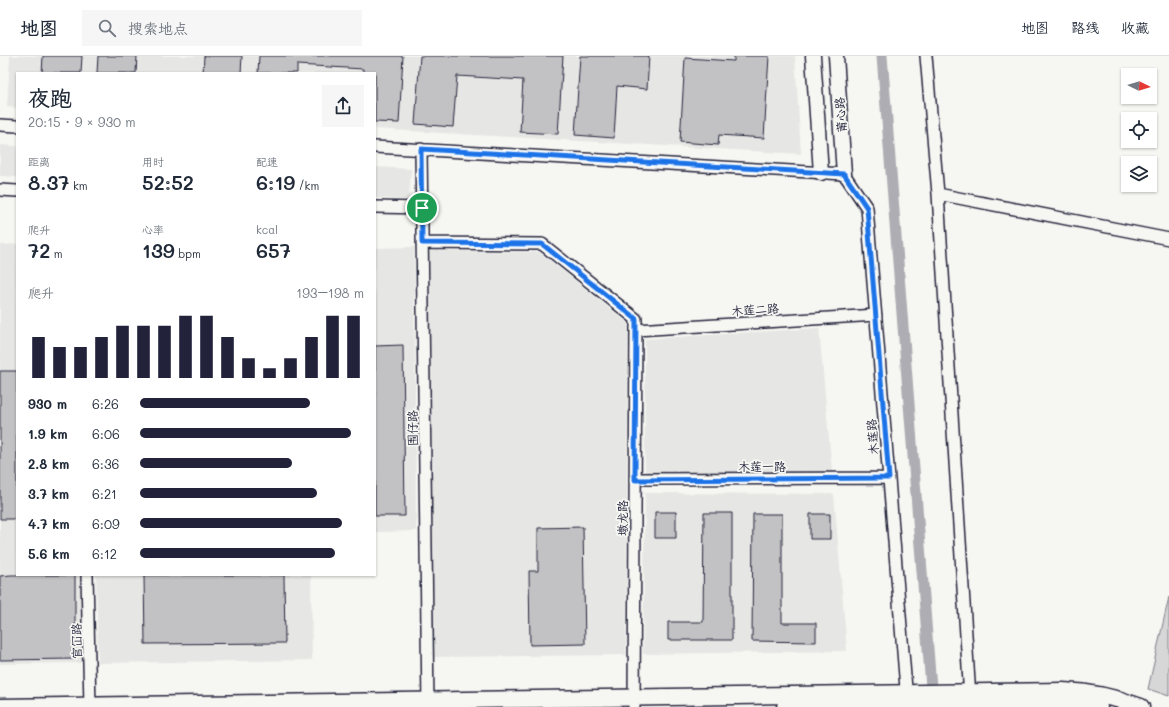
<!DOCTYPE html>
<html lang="zh">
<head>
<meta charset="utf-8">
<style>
	:root { --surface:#fff; --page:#f6f6f7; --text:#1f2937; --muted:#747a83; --line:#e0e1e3; --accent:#22223b }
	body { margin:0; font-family:Mali,"LXGW WenKai TC",sans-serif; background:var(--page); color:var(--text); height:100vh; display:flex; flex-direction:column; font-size:15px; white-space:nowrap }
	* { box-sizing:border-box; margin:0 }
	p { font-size:13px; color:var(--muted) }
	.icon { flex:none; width:22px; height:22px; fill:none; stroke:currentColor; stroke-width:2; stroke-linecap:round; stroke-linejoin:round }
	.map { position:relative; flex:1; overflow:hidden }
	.details { position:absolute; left:16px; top:16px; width:360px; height:504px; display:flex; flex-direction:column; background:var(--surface); border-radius:0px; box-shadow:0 1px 3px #0004 }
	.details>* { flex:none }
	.needle { width:26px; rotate:95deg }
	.buttons { position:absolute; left:1121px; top:12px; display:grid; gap:8px }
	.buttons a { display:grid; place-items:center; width:36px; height:36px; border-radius:0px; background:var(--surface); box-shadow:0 1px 3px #0004; font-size:20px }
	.pin { position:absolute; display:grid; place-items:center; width:34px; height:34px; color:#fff; margin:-17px; border:2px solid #fff; border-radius:50%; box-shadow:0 1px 4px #0007 }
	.round { display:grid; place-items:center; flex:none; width:42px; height:42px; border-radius:0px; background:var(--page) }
	.head { display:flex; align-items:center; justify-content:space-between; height:68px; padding:0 12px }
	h1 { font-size:22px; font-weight:600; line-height:30px }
	.figures { display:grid; grid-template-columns:repeat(3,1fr); gap:6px; height:68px; padding:4px 12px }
	.figures div { display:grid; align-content:center }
	.figures b { font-size:20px; font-weight:600 }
	.figures small { font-size:11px; font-weight:400 }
	.figures p { font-size:11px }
	.chart { height:112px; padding:8px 12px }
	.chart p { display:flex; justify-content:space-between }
	.chart svg { width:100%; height:72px; margin-top:4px; stroke:var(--accent); stroke-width:6 }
	ul { padding:0 12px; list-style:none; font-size:13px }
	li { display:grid; grid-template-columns:64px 48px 1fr; align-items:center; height:30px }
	li i { height:10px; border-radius:5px; background:var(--accent) }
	header { display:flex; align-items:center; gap:24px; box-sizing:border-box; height:56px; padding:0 20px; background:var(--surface); border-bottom:1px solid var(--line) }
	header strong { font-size:19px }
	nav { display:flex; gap:22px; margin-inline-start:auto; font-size:14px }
	.search { width:280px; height:36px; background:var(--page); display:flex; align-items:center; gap:10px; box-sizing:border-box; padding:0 14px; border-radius:0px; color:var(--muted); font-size:15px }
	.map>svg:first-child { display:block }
	.built { fill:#e6e6e4 }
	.green { fill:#d7d7d7; stroke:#7c7c89 }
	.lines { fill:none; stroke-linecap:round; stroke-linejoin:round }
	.canal { stroke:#adadb3; stroke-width:11 }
	.building { fill:#c2c2c4; stroke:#22223b }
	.minor-casing { stroke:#22223b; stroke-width:14 }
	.tertiary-casing { stroke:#22223b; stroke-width:17 }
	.secondary-casing { stroke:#22223b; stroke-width:19 }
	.minor { stroke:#f6f6f2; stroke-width:11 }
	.tertiary { stroke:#f6f6f2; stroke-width:14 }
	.secondary { stroke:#f6f6f2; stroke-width:16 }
	.route-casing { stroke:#fff; stroke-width:8 }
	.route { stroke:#1a73e8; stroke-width:5 }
	.labels { text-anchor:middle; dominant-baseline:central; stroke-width:3.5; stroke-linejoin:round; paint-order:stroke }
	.street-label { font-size:12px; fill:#22223b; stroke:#f6f6f2 }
</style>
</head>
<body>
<header>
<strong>地图</strong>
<div class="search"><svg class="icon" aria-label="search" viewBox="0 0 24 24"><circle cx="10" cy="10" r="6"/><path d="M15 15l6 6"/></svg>搜索地点</div>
<nav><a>地图</a><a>路线</a><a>收藏</a></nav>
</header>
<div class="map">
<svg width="1169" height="651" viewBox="0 0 1169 651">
	<rect width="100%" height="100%" fill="#f6f6f2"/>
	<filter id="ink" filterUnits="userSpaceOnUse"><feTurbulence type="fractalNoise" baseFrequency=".025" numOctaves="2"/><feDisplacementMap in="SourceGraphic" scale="8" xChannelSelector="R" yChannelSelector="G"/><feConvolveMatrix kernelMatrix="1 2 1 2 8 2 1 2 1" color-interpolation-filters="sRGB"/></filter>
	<g filter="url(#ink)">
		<path class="built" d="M10,0H795L801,98L375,73V17H17V52L7,51Z
			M0,89L17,90V121L0,120Z
			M375,111L411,113L409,144L375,142Z
			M17,188V519H80L82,607L0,608V189Z
			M414,191L416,475L375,476V192Z
			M429,195L539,196L628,267L626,599L434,601Z
			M819,272L832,416L645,417V283Z
			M645,437L834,438L847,595L643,598Z
			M96,519H311L312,604L98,607Z"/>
		<path class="green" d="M1169,541V640L1148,633Z"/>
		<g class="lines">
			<path class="canal" d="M882,0L932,644"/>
		</g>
		<path class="building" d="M43,0H82L81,17H42Z
			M98,0H137L136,17H97Z
			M204,0H242L241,17H203Z
			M259,0H403L399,67L375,66V17H363V13L297,9V17H258Z
			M420,0H563L558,78L520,76L523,24L457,20L453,71L415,68Z
			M580,0H649L647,33L617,30L614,82L575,79Z
			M734,0H769L764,82L719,79L718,89L680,86L685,2L734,5Z
			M403,289L405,460H375V290Z
			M0,315H17V463H0Z
			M655,456H676V482H655Z
			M704,457H732V584H668V566H703Z
			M753,458H782V567H816V586L752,585Z
			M810,458H830V483H810Z
			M583,471L585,588L530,589L529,515H538V472Z
			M11,519H75V603L0,604V520Z
			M144,519H284L285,587L145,588Z"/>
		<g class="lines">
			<defs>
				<path id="minor" d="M926,0L938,138L970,642
					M0,69L17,70
					M375,91L844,118L867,152L907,645
					M421,93L428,651
					M0,134L17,135
					M938,138L1169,183
					M375,151L422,152
					M422,187L542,188L636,263L634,651
					M636,274L876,259
					M635,423L889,422
					M87,519L90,651"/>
				<path id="tertiary" d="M813,0L821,117
					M836,0L844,118"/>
				<path id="secondary" d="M0,651L1063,635C1090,636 1115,641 1141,651
					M785,651L1072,647L1099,651"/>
			</defs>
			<use href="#minor" class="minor-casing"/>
			<use href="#tertiary" class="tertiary-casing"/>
			<use href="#secondary" class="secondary-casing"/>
			<use href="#minor" class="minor"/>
			<use href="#tertiary" class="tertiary"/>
			<use href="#secondary" class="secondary"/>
		</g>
	</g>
	<g class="lines" filter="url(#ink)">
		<defs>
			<path id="route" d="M421,93L844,118L867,152L889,422L635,424L636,263L542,188L422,187Z"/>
		</defs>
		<use href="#route" class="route-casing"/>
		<use href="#route" class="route"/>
	</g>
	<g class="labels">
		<g class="street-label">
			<text transform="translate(840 59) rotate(-94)">莆心路</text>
			<text transform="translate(755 253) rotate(-4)">木莲二路</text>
			<text transform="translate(412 372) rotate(-91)">围仔路</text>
			<text transform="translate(872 381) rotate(-95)">木莲路</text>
			<text x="762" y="410">木莲一路</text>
			<text transform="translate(622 462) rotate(-90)">墩龙路</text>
			<text transform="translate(76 585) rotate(-91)">官冚路</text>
		</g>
	</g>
</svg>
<div class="buttons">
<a><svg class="needle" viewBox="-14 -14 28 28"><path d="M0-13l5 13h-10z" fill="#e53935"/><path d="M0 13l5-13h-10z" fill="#747a83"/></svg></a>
<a><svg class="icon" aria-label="locate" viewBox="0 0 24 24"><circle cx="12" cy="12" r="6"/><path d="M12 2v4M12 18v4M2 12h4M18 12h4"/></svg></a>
<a><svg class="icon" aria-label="layers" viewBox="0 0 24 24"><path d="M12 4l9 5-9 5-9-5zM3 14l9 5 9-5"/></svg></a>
</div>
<div class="pin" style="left:422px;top:152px;background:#1e9e55"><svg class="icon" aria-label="arrive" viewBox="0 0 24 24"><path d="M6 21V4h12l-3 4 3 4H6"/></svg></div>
<section class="details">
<div class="head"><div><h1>夜跑</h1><p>20:15 · 9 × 930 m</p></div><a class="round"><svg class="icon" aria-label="share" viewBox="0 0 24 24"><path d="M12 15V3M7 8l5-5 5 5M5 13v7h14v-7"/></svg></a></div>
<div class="figures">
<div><p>距离</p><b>8.37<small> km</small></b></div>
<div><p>用时</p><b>52:52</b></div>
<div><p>配速</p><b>6:19<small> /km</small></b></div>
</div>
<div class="figures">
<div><p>爬升</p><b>72<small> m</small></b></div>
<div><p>心率</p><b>139<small> bpm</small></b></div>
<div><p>kcal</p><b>657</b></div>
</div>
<div class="chart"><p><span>爬升</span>193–198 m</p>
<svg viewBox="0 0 160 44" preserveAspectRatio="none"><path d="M5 44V19M15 44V25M25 44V25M35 44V19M45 44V12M55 44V12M65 44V12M75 44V6M85 44V6M95 44V19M105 44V32M115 44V38M125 44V32M135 44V19M145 44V6M155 44V6"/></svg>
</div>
<ul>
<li><b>930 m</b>6:26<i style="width:76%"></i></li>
<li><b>1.9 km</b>6:06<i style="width:94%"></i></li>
<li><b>2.8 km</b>6:36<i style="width:68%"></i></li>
<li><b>3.7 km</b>6:21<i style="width:79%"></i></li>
<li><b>4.7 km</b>6:09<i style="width:90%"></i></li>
<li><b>5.6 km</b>6:12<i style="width:87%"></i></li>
</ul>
</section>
</div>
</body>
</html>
